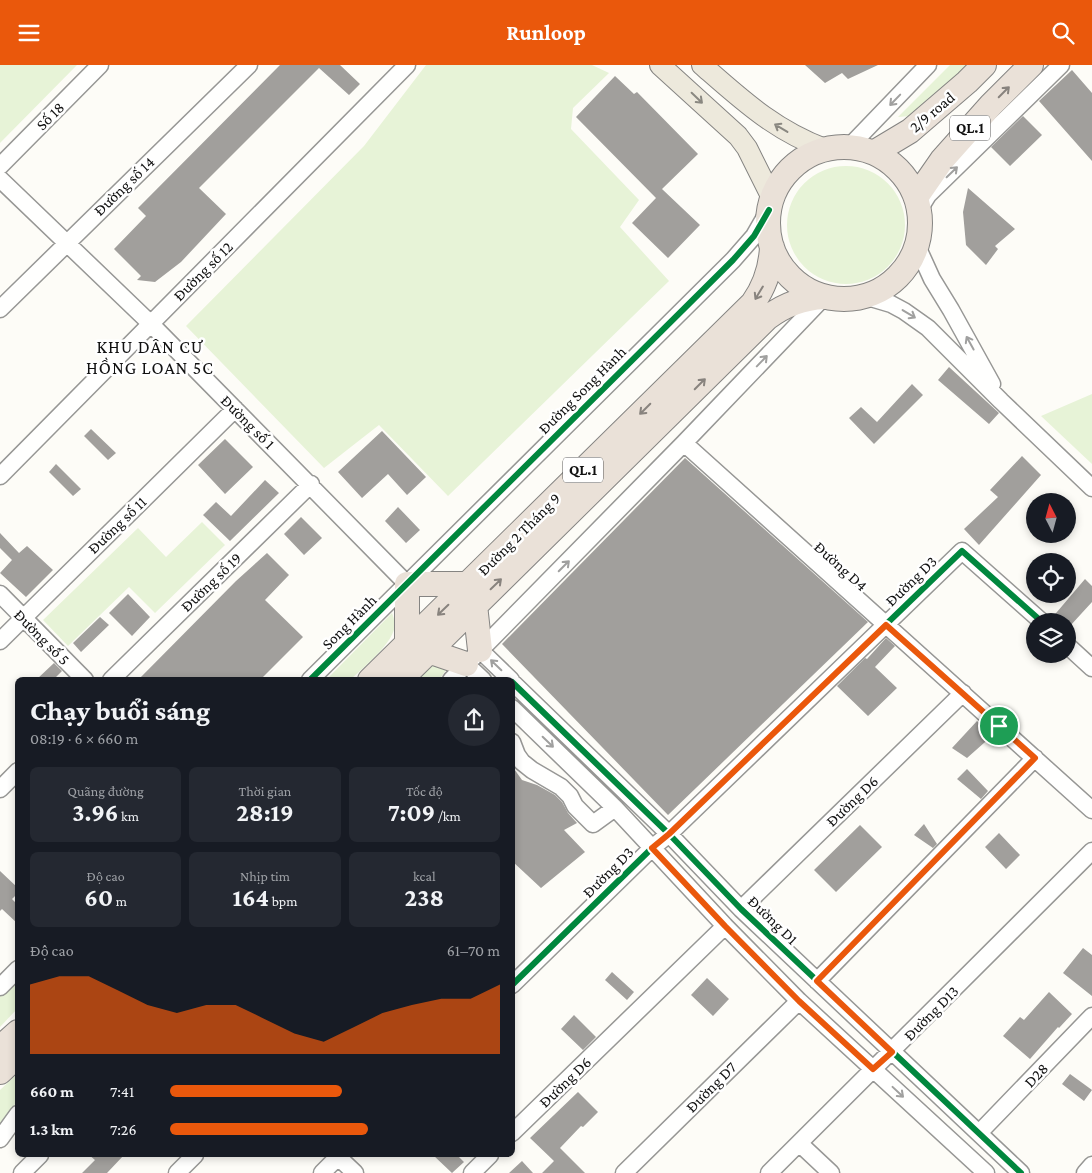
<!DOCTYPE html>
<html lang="vi">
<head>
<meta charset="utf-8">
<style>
	:root { --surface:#171b24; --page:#242831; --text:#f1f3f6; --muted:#9ea1a6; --accent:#ea580c }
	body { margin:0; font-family:"Crimson Pro",serif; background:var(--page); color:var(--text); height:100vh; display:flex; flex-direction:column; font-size:19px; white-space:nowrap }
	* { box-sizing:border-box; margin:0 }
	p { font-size:16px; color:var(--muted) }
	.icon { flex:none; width:28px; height:28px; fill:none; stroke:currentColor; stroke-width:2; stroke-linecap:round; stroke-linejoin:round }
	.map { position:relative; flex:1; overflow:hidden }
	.sheet { position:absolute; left:15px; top:612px; width:500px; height:480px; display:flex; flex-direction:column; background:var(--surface); border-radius:8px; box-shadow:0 2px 8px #0003 }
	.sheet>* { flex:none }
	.needle { width:32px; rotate:354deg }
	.controls { position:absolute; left:1026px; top:428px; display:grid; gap:10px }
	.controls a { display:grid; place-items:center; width:50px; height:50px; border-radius:50%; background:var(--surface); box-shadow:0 2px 8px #0003; font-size:25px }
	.pin { position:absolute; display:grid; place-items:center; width:42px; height:42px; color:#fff; margin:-21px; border:2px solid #fff; border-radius:50%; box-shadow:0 1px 5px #0007 }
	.round { display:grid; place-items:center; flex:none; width:52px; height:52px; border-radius:26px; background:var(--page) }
	.headline { display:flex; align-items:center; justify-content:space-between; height:85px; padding:0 15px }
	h1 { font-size:28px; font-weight:700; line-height:38px }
	.metrics { display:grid; grid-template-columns:repeat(3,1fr); gap:8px; height:85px; padding:5px 15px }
	.metrics div { display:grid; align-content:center; border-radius:8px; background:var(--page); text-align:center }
	.metrics b { font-size:25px; font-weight:700 }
	.metrics small { font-size:14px; font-weight:400 }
	.metrics p { font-size:14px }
	.chart { height:140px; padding:10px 15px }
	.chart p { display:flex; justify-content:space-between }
	.chart svg { width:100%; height:90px; margin-top:5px; fill:var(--accent); opacity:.7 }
	ul { padding:0 15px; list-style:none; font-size:16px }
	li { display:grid; grid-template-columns:80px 60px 1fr; align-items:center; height:38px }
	li i { height:12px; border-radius:6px; background:var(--accent) }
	header { display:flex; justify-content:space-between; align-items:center; height:65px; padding:0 15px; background:var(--accent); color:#fff; font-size:22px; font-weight:700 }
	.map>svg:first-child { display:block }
	.green { fill:#e7f3d7 }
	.building { fill:#a19f9c }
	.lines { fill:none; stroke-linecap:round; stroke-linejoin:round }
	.minor-casing { stroke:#979795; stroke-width:19 }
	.major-casing { stroke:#858482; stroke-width:22 }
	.highway-casing { stroke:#858482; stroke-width:26 }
	.minor { stroke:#fffffe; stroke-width:16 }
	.major { stroke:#ede9dc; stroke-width:20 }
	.highway { stroke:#eae1d8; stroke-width:24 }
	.cycleway-casing { stroke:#fff; stroke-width:9 }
	.cycleway { stroke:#00873e; stroke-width:6 }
	.oneway { stroke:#88837e }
	.oneway2 { stroke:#8a8881 }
	.oneway3 { stroke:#a0a09f }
	.route-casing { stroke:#fff; stroke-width:10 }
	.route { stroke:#ea580c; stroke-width:6 }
	.labels { text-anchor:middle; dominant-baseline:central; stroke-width:5; stroke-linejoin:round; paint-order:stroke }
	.shield { fill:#fff; stroke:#585858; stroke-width:1 }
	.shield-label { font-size:15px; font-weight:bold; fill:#111 }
	.street-label { font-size:16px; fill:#111; stroke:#fff }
	.neighbourhood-label { font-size:18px; letter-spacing:1px; fill:#111; stroke:#fff }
</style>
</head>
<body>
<header><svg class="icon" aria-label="menu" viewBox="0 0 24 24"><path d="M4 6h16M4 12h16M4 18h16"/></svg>Runloop<svg class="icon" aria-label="search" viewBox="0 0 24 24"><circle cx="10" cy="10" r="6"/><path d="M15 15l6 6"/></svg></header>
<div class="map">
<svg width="1092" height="1108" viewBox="0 0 1092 1108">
	<rect width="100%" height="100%" fill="#fdfcf7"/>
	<path class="green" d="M0,0H77L0,78Z
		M426,0H592L609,8L573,43L571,64L639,135L620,162L669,216L448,431L379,360L324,403L186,261L364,81Z
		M950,0H973L911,51L898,52Z
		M787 160a59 59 0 1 1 118 0a59 59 0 1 1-118 0Z
		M1092,329V399L1041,351Z
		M202,457L225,480L155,548L129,522L68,581L43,555L138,463L166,492Z
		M392,548C393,551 395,556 395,559C395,577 363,603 350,615H326Z
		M436,597L446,605L439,615H418Z
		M17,912V944L0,962V929Z
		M17,1009V1037L10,1045L0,1060V1025Z"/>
	<path class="building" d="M280,0H340L360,19L349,30L319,3L199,123L226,149L181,197L155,217L137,215L141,211L114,184L146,151L138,143Z
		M805,0H878L848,14L842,8L825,18Z
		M1072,5L1092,28V96L1039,36Z
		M615,11L634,29L637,27L698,89L662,124L700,160L668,193L632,158L656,133L576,52Z
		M1023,51L1042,70L1010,101L991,82Z
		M968,123L1015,164L995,181L998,184L986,200L966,180L963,147Z
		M949,302L999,348L989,359L938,315Z
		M912,319L923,330L874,379L849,353L861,342L877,357Z
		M91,364L116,388L108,395L84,371Z
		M382,366L426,412L407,430L388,409L362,433L338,407Z
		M225,374L253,402L225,429L198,400Z
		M1022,391L1041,410L979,480L964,464L998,432L990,425Z
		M685,393L868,557L668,750L502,579Z
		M56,399L81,424L73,431L49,407Z
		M265,415L279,428L230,476L203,450L216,437L231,451Z
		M398,442L420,465L406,478L385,456Z
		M301,452L322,473L304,490L284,469Z
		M0,468L19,488L27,481L53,505L26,532L0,508L12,495L0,483Z
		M267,488L289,510L265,535L303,572L260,615H138L236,516Z
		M1085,514L1092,521V537L1070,561L1068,559V556H1051V554Z
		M128,529L150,552L132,571L109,548Z
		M100,552L109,560L81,587L73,578Z
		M886,573L895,581L875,602L897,623L868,651L837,621L865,593L867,594Z
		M54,598L62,606L53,615H36Z
		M977,656L993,670L967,693L952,683Z
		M512,701L522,715L537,720L555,730L562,737L568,748L577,758L564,765L585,787L541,823L512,796Z
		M967,704L988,726L981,734L957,714Z
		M924,759L937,779L933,783L914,770Z
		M860,760L882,782L836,827L814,805Z
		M999,768L1020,790L1006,804L985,782Z
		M0,806L18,823V828L12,834L18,840V859L2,844L0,846Z
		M1083,883L1092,890V931L1063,908Z
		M612,907L634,927L627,935L605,915Z
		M707,913L729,934L713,951L691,930Z
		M1049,927L1072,949L1059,963L1058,962L1030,994L1003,971L1020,952L1024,955Z
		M574,950L596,972L583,985L561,964Z
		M1070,1009L1092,1025L1084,1036L1062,1019Z
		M578,1027L598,1047L583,1062L581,1061L560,1083L585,1108H542L554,1096L530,1073Z
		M89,1090H124L107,1108H82L95,1095Z
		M433,1090H457L464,1097L452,1108Z
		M522,1096L533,1108H509Z"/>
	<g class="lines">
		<defs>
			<path id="minor" d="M850,81L928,0
				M0,101L100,0
				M0,114L151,259L407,519
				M920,143L928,130L1061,0
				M917,181L932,214L951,245L992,319
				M864,231L891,239L904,246L928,263L1001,336L1092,423
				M0,244L249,0
				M684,378L1092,745
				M0,411L407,0
				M0,529L85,615
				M0,576L235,344
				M1068,581L1092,603
				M480,585L511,615
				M466,599L483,615
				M111,615L311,419
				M310,615L733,195L754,171L769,145
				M451,615L684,378L824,232
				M512,617L669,769L741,844L1021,1108
				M512,643L615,743L725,861L799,936L986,1108
				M512,677L517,690L522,697L532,705L561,722L570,731L575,741L593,759L615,743
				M0,724L18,706
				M741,844L963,628
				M817,916L1035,693
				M512,920L652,783L669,769L962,486L1041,556
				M0,922L18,904
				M512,1068L725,861
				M979,1068L1092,951
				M0,1074L18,1049
				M799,1078L831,1108
				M336,1090L355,1108
				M22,1108L40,1090
				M177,1108L195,1090
				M322,1108L340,1090
				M472,1108L490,1090
				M624,1108L799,936
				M769,1108L1092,786
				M1085,1108L1092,1100"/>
			<path id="major" d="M660,0L738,71L747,83L772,133
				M702,0C742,35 774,65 825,84"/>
			<path id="highway" d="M768 158a76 76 0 1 1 152 0a76 76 0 1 1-152 0Z
				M875,87L910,66L967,17L984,0
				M917,131L942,95L991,40L1031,0
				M475,540L480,585
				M407,579V519H469
				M428,586L466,599
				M370,615L753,238C765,221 771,203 772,182
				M400,615L767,253C784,240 802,233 824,232
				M0,983L18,967
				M0,1007L18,990"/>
		</defs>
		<use href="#minor" class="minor-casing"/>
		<use href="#major" class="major-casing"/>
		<use href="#highway" class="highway-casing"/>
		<use href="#minor" class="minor"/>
		<use href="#major" class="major"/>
		<use href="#highway" class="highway"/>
		<defs>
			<path id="cycleway" d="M310,615L733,195L754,171L769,145
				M512,617L669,769L741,844L1021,1108
				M512,920L652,783L669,769L962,486L1041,556"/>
		</defs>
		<use href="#cycleway" class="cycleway-casing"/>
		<use href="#cycleway" class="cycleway"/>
	</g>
	<defs><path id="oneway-shaft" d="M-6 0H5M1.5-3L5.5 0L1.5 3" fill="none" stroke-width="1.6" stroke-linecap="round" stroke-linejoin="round" transform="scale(1.25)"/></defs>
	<g class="oneway">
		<use href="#oneway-shaft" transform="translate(1004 27) rotate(-45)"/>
		<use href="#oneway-shaft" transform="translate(759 228) rotate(121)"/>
		<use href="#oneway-shaft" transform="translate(700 319) rotate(-45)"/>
		<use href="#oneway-shaft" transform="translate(645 344) rotate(135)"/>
		<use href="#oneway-shaft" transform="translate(496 519) rotate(-44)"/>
		<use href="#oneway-shaft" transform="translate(443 545) rotate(136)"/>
	</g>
	<g class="oneway2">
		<use href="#oneway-shaft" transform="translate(697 33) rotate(44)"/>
		<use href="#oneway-shaft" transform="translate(781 63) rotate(-149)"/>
	</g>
	<g class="oneway3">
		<use href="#oneway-shaft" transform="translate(895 35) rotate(134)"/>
		<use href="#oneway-shaft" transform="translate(952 107) rotate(-44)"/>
		<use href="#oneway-shaft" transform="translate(909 249) rotate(31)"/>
		<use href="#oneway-shaft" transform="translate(970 278) rotate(-119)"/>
		<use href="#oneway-shaft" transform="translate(762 296) rotate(-46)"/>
		<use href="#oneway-shaft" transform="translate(564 501) rotate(-45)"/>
		<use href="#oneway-shaft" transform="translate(496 600) rotate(-136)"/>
		<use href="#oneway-shaft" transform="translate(548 677) rotate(44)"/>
		<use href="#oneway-shaft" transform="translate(898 1027) rotate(43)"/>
	</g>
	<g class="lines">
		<defs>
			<path id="route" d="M886,560L1035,693L817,916L892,987L873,1004L799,936L725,861L652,783L669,769Z"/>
		</defs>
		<use href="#route" class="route-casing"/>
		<use href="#route" class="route"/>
	</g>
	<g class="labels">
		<g class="shield">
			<rect x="950" y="50.5" width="40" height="25" rx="4"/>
			<rect x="563" y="392.5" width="40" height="25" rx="4"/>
		</g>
		<g class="shield-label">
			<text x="970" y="63">QL.1</text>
			<text x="583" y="405">QL.1</text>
		</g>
		<g class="street-label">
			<text transform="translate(932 47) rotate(-40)">2/9 road</text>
			<text transform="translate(50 51) rotate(-45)">Số 18</text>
			<text transform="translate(124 121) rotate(-44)">Đường số 14</text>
			<text transform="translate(203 206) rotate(-45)">Đường số 12</text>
			<text transform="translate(582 325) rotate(-45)">Đường Song Hành</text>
			<text transform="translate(248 357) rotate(45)">Đường số 1</text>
			<text transform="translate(117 460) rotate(-44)">Đường số 11</text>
			<text transform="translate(519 469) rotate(-45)">Đường 2 Tháng 9</text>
			<text transform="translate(841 501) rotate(42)">Đường D4</text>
			<text transform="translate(911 516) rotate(-44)">Đường D3</text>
			<text transform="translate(211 517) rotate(-44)">Đường số 19</text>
			<text transform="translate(349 557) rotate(-45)">Song Hành</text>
			<text transform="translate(42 572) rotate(45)">Đường số 5</text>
			<text transform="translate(852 736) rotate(-44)">Đường D6</text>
			<text transform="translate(608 807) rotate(-45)">Đường D3</text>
			<text transform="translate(773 855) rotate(44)">Đường D1</text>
			<text transform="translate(931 948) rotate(-45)">Đường D13</text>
			<text transform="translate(1036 1010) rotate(-46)">D28</text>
			<text transform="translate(565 1017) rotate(-44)">Đường D6</text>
			<text transform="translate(711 1022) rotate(-45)">Đường D7</text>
		</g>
		<g class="neighbourhood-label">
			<text x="150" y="282">KHU DÂN CƯ<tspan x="150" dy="21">HỒNG LOAN 5C</tspan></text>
		</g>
	</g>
</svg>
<div class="controls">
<a><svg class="needle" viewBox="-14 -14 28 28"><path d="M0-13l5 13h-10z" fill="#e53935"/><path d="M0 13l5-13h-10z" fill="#9ea1a6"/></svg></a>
<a><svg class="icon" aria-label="locate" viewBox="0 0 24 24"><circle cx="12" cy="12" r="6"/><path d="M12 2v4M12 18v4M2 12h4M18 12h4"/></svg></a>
<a><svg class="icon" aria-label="layers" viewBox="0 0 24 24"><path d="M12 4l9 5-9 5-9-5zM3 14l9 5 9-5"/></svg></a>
</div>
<div class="pin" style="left:999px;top:661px;background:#1e9e55"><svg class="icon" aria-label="arrive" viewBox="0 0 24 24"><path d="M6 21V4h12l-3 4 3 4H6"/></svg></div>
<section class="sheet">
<div class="headline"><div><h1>Chạy buổi sáng</h1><p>08:19 · 6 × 660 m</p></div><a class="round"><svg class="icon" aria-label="share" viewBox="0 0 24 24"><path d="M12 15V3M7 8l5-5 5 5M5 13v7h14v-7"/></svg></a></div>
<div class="metrics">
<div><p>Quãng đường</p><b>3.96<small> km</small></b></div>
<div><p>Thời gian</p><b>28:19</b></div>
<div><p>Tốc độ</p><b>7:09<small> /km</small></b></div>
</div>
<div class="metrics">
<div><p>Độ cao</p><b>60<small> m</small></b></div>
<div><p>Nhịp tim</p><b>164<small> bpm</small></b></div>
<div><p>kcal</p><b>238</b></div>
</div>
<div class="chart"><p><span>Độ cao</span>61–70 m</p>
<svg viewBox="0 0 160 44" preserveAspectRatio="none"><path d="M0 44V10L10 6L20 6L30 13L40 20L50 24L60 20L70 20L80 27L90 34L100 38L110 31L120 24L130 20L140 17L150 17L160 10V44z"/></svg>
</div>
<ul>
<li><b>660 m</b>7:41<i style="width:52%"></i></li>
<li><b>1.3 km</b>7:26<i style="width:60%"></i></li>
</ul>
</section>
</div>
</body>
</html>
